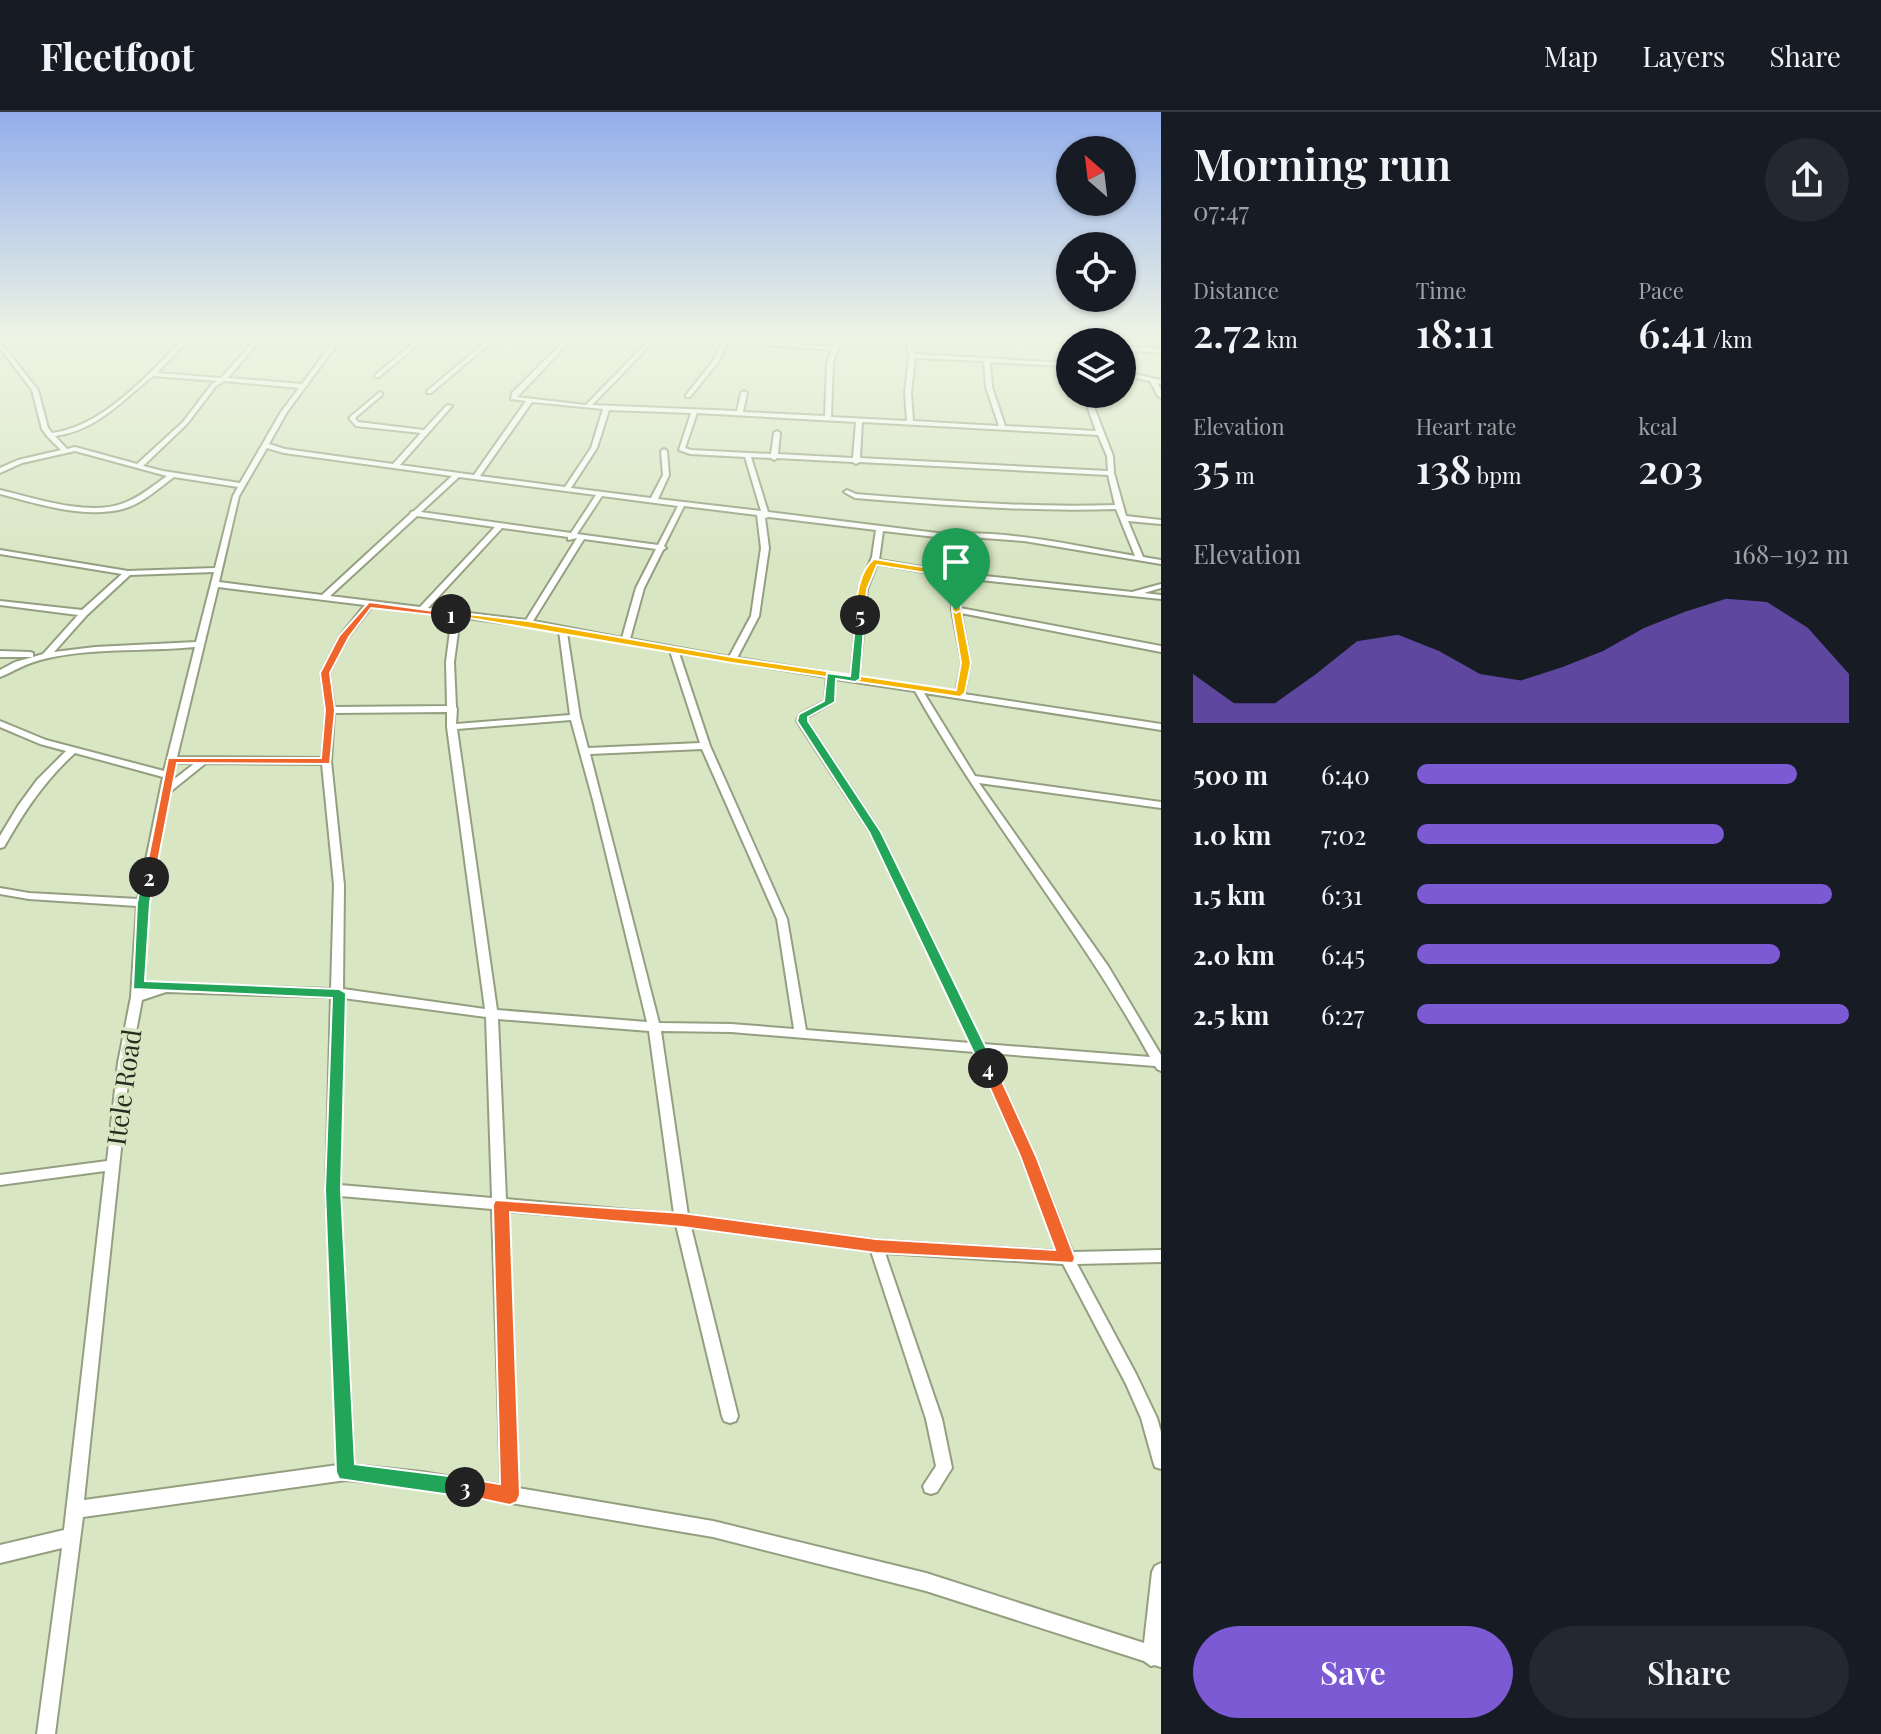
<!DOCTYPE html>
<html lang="en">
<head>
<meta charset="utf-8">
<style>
	:root { --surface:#171b24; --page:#242831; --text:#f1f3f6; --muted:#9ea1a6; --line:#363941; --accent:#7b5ad4 }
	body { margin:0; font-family:"Playfair Display",serif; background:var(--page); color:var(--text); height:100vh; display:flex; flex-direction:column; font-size:30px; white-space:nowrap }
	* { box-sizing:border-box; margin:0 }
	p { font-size:26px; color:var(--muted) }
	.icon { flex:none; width:44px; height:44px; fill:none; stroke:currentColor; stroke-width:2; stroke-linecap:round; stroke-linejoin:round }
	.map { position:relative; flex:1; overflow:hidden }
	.sheet { display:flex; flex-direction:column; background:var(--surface); width:720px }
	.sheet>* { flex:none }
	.needle { width:52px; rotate:332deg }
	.controls { position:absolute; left:1056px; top:24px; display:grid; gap:16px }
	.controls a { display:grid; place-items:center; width:80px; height:80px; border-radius:50%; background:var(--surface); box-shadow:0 2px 6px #0004; font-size:40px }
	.pin { position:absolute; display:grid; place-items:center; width:68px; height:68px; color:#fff; margin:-82px -34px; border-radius:50% 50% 50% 0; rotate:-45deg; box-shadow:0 0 8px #0007 }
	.pin .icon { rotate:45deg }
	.km { position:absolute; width:40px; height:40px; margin:-20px; border-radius:50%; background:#222; color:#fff; font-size:22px; line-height:40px; text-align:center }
	.round { display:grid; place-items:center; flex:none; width:84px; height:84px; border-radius:42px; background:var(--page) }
	.head { display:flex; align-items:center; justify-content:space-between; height:136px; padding:0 32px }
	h1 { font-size:44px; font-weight:600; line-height:60px }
	.figures { display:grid; grid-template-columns:repeat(3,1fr); gap:12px; height:136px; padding:8px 32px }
	.figures div { display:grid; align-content:center }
	.figures b { font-size:40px; font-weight:600 }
	.figures small { font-size:22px; font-weight:400 }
	.figures p { font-size:22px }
	.chart { height:224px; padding:16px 32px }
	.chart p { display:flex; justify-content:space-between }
	.chart svg { width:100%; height:144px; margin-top:8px; fill:var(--accent); opacity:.7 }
	.button { display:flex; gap:16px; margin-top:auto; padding:16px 32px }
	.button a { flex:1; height:92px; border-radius:48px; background:var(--accent); color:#fff; font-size:32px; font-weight:600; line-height:92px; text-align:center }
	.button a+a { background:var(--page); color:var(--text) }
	ul { padding:0 32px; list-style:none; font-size:26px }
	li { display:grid; grid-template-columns:128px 96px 1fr; align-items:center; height:60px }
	li i { height:20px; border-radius:10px; background:var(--accent) }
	header { display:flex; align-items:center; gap:48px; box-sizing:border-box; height:112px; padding:0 40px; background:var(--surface); border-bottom:2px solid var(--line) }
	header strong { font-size:38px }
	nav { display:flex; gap:44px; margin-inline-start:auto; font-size:28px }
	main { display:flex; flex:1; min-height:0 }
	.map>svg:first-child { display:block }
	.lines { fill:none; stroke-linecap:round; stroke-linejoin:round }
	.street-casing { stroke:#949f80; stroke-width:4 }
	.street { fill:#fff; fill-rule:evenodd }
	.split-1 { fill:#f5b400; stroke:#fff; stroke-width:2 }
	.split-2 { fill:#f0652b; stroke:#fff; stroke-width:2 }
	.split-3 { fill:#22a559; stroke:#fff; stroke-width:2 }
	.split-4 { fill:#f0652b; stroke:#fff; stroke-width:2 }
	.split-5 { fill:#22a559; stroke:#fff; stroke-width:2 }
	.split-6 { fill:#f5b400; stroke:#fff; stroke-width:2 }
	.labels { text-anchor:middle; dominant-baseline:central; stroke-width:7; stroke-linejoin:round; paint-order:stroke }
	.street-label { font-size:26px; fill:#282c20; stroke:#d9e6c4 }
</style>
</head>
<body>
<header>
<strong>Fleetfoot</strong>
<nav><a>Map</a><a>Layers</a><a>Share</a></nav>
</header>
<main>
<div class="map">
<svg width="1161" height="1622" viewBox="0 0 1161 1622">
	<rect width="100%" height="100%" fill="#d9e6c4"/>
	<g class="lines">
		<defs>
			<path id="street" d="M126,224H132L125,234H121Z
				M186,224H192L157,261L221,266L258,224H264L228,266L302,272L337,224H343L287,300L269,332L285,337L393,352L421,321L356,314L349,306L380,280L382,281V283L355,306L358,310L424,318L447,293L452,294L400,353L474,363L526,289L511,287L512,281L569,224H575L517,285L586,293L653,224H659L592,293L737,299L741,281L744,279L747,281L743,300L825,304L827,251L832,238L728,230L719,249L690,285H686V283L713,249L725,224H731L729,227L833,235L836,224H842L833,251L831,305L907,309L905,280L909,244L905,224H911L914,242L1067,251L1065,254L990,250L992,275L1005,314L1096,319L1083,282H1089L1113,344L1114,361L1126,404L1161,408V412L1128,409L1143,445L1161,448V452L1024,429L969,425L945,426L883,419L879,448L957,461L1132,480L1161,472V476L1144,481L1161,483V487L961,466L960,496L1161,534V540L961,501L970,551L964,582L1161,612V618L924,581L975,664L1161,690V696L979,671L1108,854L1161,943V959L1157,957L1155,954L988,941L1035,1044L1072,1140L1161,1138V1150L1077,1152L1136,1262L1157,1306L1161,1320V1357L1155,1355L1153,1349L1141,1306L1126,1272L1063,1152L885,1141L942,1307L952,1356L937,1380L931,1382L925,1380L923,1374L936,1354L926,1307L871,1139L691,1115L738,1304L736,1309L730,1311L724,1309L722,1304L676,1113L506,1099L518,1376L713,1409L926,1461L1144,1531L1152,1460L1155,1454L1161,1451V1555L1154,1553L1151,1554L1144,1549L926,1479L713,1425L422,1376L346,1368L83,1405L55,1622H37L62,1436L0,1451V1433L64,1418L105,1059L0,1073V1063L107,1049L118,951L131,885L137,794L29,787L0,782V776L29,781L138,787L163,665L75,641C44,669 24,700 4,735L0,736V724L18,694L37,668L66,639L40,632L0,615V609L46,628L164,659L195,535C144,540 90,535 40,548C25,552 14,559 0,565V558L15,550L33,545H0V539L30,540L33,541V545L43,542L78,503L0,493V489L82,498L122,462L0,442V438L128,459L215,456L233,384L238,375L174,365C159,376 144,390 126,396C86,408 39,392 0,382V378C35,386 89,405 124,391C140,385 153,374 167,364L75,339L22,351L0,361V356L18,348L61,338L47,324L42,317L32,278L0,236V230L38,278L48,316L52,321C103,315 152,259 186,224ZM915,246L984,249L986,275L999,314L913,309L911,280ZM153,264L217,269L212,272L183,310L137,352L75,335L67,337L55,324C96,319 123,288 153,264ZM224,269L299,276L281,300L240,371L163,359L143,354L187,312L216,274ZM532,290L603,297L591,336L565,375L480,364ZM609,298L691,301L679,338L690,342L745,345L761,399L658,387L669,363L667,339L664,337L661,339L663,363L651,386L571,376L597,336ZM697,301L856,310L853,346L778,342L780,321L777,319L774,321L771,342L691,338L685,336ZM862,310L1098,323L1107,344L1108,359L860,346ZM267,336L284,341L452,364L414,399L411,400L410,402L322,483L219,470L239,384ZM751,345L771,346L774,348L777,346L853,350L856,352L859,350L1108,363L1115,393C1029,396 943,389 856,382L847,378L844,380L855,386C942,393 1029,400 1116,397L1135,444C1072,433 1009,418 945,422L768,400ZM459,365L596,383L571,421L421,400ZM602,384L678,394L658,433L577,422ZM684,394L757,403L761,436L751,504L729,545L630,527L644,476L663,438L666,436L664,434ZM417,404L495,415L420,495L330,484ZM769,405L876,418L872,445L859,477L851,564L737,546L759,504L769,436L765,406ZM502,416L568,425V428L577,426L526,508L428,496ZM584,427L656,437L636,476L622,526L533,509ZM877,452L953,465L952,498L962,551L956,580L859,565L867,477ZM214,460L196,530L95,535L54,540L87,503L130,463ZM218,475L365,493L340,524L321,561L326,598L322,646L177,645ZM372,494L452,504L446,550L447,594L334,595L329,561L348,525ZM460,505L559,519L570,603L456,612L457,597L456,595L454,550ZM567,521L670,539L700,631L588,636L580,605ZM679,541L827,565L825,589L800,602L797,609L870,720L971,931L806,918L787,807L710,634ZM835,567L915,579C986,706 1080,817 1150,945L983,932L880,720L807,609V605L833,590ZM447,600V615L485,897L343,877L344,773L331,649L334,601ZM571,608L593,688L647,910L497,898L457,617ZM702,637L777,807L794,917L731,912L659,911L590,642ZM176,651H195L172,669ZM206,651L322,652L334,773L331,877L166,872L143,879L148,791L170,680ZM166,880L331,885L326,1078L338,1353L84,1388L130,951L142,888ZM343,886L486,905L492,1086L340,1073ZM498,907L649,919L674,1102L506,1087ZM661,919L731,920L975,940L1021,1044L1057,1139L876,1128L688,1103ZM340,1084L492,1097L501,1373L422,1360L354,1353Z
				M422,224H428L379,265H375V263Z
				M493,224H499L431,281H427V279Z
				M992,224H1015L1081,230L1070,231Z
				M1122,234L1161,237V241L1122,238Z
				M1122,259L1161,268V272L1157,271L1161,278V286L1158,284L1150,269L1122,263Z"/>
		</defs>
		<use href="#street" class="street-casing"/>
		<use href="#street" class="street"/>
	</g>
	<linearGradient id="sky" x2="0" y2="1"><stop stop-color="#93aeec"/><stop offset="0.5" stop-color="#eef4e4"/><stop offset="1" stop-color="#eef4e4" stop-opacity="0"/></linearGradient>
	<rect width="1161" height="451" fill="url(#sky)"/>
	<path class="split-1" d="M956,495L961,498L971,551L965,581L960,585L732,551L446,502L451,500L528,509L732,545L956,578L961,551L952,498Z"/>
	<path class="split-2" d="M369,490L456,502L451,505L371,496L349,525L330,561L335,598L330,652L177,651L155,765L144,768L168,646H321L325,598L320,561L339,524Z"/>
	<path class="split-3" d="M149,761L155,765L150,791L145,869L339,877L346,881L341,1078L355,1352L465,1366L472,1368L475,1375L472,1382L465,1385L339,1367L336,1360L325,1078L332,886L133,877L137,791L142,765Z"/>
	<path class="split-4" d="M988,951L996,956L1036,1044L1075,1146L1073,1151L876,1141L682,1115L510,1100L520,1383L517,1390L510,1393L458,1382L455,1375L458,1368L465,1366L500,1372L493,1093L495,1088L682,1101L876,1127L1055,1138L1020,1044L981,956Z"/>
	<path class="split-5" d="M860,500L865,503L860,567L855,570L836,567L835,590L808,605V609L881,720L996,956L988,961L981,956L869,720L797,609L799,602L824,589L827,561L850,564L856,503Z"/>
	<path class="split-6" d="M874,447L960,461L961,498L956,501L952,498V465L877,453L867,477L865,503L857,505C854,487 860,458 874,447Z"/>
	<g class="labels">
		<g class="street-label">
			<text transform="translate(123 975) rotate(-82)">Itele Road</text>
		</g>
	</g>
</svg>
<div class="controls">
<a><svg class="needle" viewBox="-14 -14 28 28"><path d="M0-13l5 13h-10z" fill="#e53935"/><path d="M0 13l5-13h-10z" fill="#9ea1a6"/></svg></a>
<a><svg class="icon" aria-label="locate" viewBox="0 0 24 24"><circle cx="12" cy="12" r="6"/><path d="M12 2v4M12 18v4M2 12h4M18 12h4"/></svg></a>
<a><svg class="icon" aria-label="layers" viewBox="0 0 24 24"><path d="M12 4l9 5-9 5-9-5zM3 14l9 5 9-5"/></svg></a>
</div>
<div class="pin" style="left:956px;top:498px;background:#1e9e55"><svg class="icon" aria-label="arrive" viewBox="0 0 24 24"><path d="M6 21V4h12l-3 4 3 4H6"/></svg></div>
<b class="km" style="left:451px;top:502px">1</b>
<b class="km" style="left:149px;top:765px">2</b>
<b class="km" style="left:465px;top:1375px">3</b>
<b class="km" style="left:988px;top:956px">4</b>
<b class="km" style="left:860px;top:503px">5</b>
</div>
<section class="sheet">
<div class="head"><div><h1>Morning run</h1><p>07:47</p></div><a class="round"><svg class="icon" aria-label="share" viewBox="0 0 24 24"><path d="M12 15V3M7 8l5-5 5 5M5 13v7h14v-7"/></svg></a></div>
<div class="figures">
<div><p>Distance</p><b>2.72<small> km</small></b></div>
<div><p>Time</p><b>18:11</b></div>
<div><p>Pace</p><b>6:41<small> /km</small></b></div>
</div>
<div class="figures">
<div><p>Elevation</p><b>35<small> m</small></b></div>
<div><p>Heart rate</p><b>138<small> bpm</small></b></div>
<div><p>kcal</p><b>203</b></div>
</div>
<div class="chart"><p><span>Elevation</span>168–192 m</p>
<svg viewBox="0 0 160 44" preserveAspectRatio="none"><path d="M0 44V29L10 38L20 38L30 29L40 19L50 17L60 22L70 29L80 31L90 27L100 22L110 15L120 10L130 6L140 7L150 15L160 29V44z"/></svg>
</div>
<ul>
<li><b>500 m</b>6:40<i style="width:88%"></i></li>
<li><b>1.0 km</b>7:02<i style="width:71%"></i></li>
<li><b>1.5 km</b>6:31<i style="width:96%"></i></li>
<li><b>2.0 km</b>6:45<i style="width:84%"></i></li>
<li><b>2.5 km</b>6:27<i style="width:100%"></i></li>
</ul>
<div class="button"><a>Save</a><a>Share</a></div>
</section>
</main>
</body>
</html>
